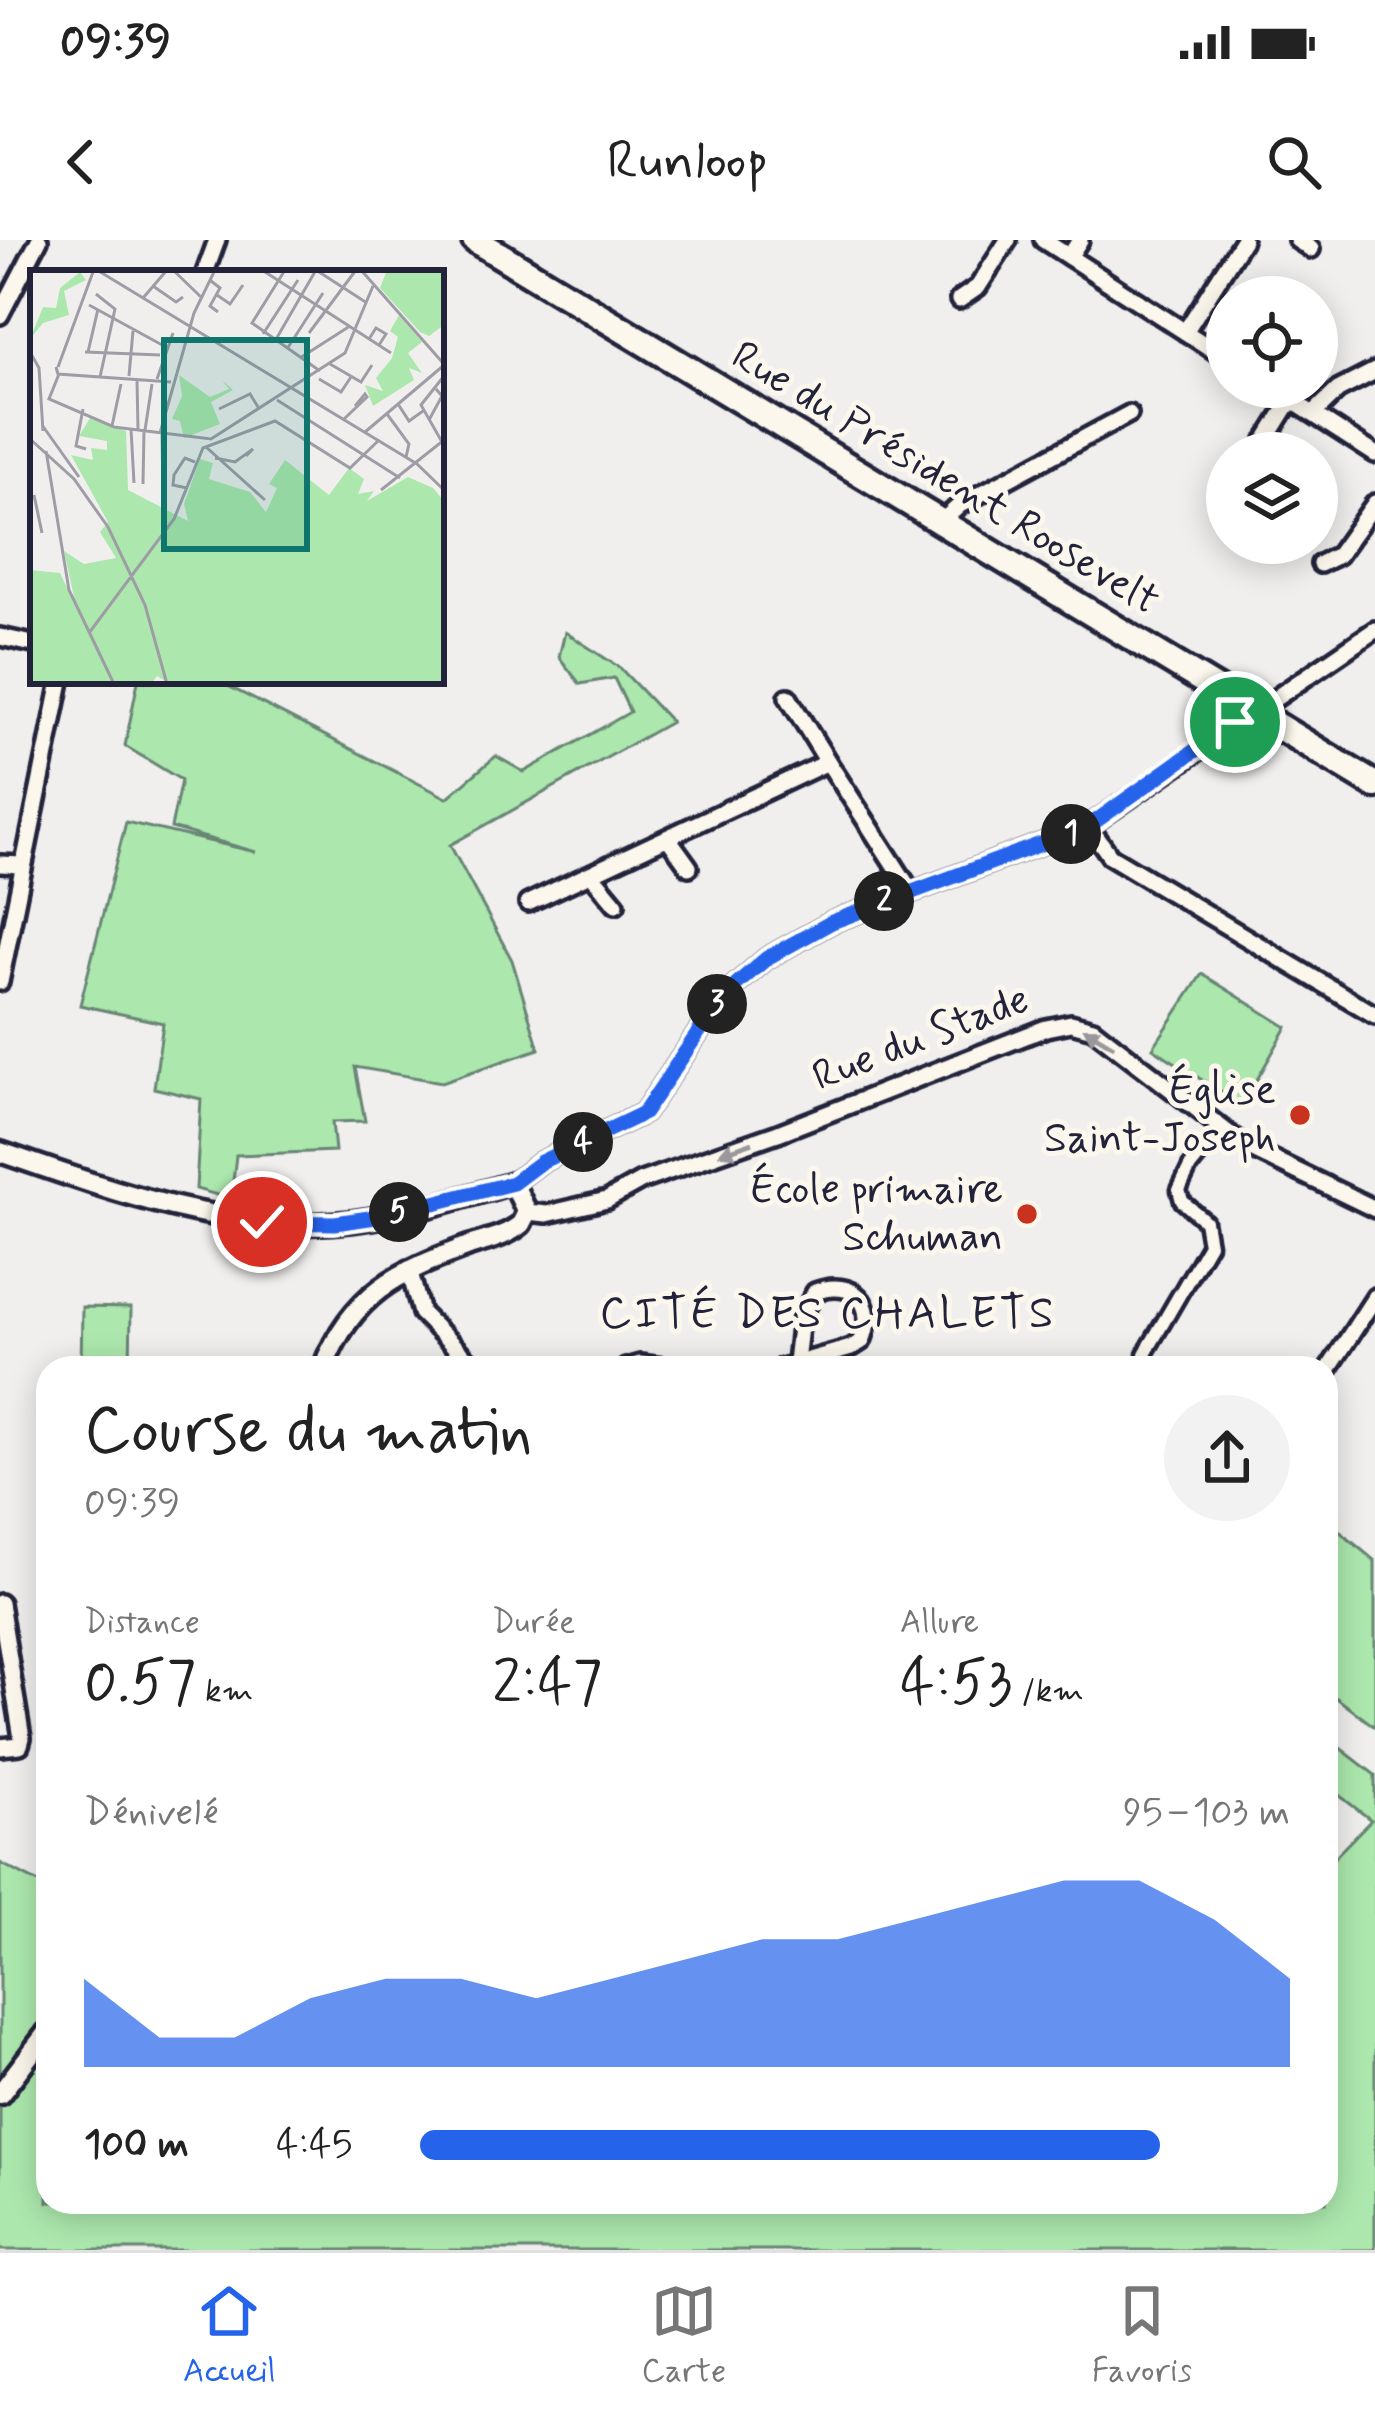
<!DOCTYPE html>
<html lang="fr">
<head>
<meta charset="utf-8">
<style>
	:root { --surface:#fff; --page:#f2f2f2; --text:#222; --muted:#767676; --line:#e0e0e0; --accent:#2563eb }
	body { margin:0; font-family:Mynerve,sans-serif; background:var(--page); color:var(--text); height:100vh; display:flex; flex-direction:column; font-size:45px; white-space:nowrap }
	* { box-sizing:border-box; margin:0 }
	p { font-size:39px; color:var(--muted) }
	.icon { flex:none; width:66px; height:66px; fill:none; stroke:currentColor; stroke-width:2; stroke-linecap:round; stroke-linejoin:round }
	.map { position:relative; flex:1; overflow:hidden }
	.sheet { position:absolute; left:36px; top:1116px; width:1302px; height:858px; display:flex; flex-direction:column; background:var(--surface); border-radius:36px; box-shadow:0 6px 30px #0003 }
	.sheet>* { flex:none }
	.buttons { position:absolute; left:1206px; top:36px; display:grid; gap:24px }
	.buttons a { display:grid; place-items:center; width:132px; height:132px; border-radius:50%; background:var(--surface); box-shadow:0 6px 30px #0003; font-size:60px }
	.pin { position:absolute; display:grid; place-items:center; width:102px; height:102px; color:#fff; margin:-51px; border:6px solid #fff; border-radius:50%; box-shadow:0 3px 12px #0007 }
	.km { position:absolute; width:60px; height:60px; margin:-30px; border-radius:50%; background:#222; color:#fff; font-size:33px; line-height:60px; text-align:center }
	.round { display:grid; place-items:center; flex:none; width:126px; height:126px; border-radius:63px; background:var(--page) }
	.overview { display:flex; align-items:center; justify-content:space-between; height:204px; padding:0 48px }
	h1 { font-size:66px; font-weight:600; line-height:90px }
	.figures { display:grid; grid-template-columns:repeat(3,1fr); gap:18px; height:204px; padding:12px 48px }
	.figures div { display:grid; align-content:center }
	.figures b { font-size:60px; font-weight:600 }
	.figures small { font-size:33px; font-weight:400 }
	.figures p { font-size:33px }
	.chart { height:336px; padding:24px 48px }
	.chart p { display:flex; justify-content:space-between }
	.chart svg { width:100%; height:216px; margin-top:12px; fill:var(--accent); opacity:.7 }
	ul { padding:0 48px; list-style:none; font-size:39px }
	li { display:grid; grid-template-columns:192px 144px 1fr; align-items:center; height:90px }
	li i { height:30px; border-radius:15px; background:var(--accent) }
	.status { display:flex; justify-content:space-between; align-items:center; height:84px; padding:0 60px; background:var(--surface); direction:ltr }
	.status svg { height:33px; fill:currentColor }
	header { display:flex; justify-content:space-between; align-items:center; height:156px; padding:0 48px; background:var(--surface); font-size:54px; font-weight:600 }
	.tabs { display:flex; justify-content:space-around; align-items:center; height:168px; border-top:3px solid var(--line); background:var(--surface); font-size:33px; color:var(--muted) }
	.tabs a { display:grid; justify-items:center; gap:6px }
	.tabs .active { color:var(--accent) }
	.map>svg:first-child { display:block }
	.green { fill:#ace8ad; stroke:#678574; stroke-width:3 }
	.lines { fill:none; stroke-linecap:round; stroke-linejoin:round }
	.pedestrian-casing { stroke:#22223b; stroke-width:21 }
	.minor-casing { stroke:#22223b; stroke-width:24 }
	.tertiary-casing { stroke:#22223b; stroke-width:27 }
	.primary-casing { stroke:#22223b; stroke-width:33 }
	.pedestrian { stroke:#fbf7ec; stroke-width:12 }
	.minor { stroke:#fbf7ec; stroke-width:15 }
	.tertiary { stroke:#fbf7ec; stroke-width:18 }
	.primary { stroke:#fbf7ec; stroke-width:24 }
	.oneway { fill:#99979c }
	.route-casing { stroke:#fff; stroke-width:24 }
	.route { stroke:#2563eb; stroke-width:15 }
	.poi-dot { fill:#c8321e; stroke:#fbf7ec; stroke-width:4.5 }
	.labels { text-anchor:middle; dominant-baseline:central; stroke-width:10; stroke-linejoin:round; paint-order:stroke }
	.street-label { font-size:42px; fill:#22223b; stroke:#fbf7ec }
	.poi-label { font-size:42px; fill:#22223b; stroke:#fbf7ec; text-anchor:end }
	.neighbourhood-label { font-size:45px; letter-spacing:3px; fill:#22223b; stroke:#fbf7ec }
	.inset-road { fill:none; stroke:#9e9da6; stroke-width:3 }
	.view { fill:#0f766e; fill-opacity:0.15; stroke:#0f766e; stroke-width:6 }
	.inset-edge { fill:none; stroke:#22223b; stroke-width:6 }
</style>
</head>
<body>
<div class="status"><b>09:39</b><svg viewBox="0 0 49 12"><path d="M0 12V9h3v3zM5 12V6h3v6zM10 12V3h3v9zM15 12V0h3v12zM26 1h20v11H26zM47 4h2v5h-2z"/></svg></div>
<header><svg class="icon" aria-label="back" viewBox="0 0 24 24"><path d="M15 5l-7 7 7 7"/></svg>Runloop<svg class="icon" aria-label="search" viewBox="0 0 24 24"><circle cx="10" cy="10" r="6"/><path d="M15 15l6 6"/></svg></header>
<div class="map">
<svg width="1375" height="2010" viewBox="0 0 1375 2010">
	<rect width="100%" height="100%" fill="#f0efee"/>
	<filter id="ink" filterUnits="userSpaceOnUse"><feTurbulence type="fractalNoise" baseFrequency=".00833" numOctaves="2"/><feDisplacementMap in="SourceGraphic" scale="24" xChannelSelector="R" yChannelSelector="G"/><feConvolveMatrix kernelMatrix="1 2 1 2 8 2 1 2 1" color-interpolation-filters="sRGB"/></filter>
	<g filter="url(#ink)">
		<path class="green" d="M565,392L620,428L671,482L450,605L512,720L539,809L442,842L355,827L365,881L332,882L335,911L236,915L231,959L196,949L201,859L154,848L163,783L80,765L126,582L256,612L171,588L181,540L125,506L138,441H218L447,558L496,516L524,532L630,472L614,438L580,444L559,417Z
			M1202,734L1287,787L1242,866L1153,808Z
			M82,1067L131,1068L130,1128H81Z
			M1326,1280L1375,1321V1487L1326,1450Z
			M1326,1497L1375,1535V2010H0V1623L48,1648V1962H1326V1626L1371,1580L1326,1545Z"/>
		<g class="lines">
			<defs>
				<path id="pedestrian" d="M1145,1114L1209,1004L1205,981L1182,961L1179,950L1190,927L1222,888"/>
				<path id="minor" d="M1043,0L1227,119
					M1297,0L1311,9
					M1069,17L1080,0
					M205,33L217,0
					M959,60L978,47L1008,0
					M0,75L39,0
					M1185,92L1243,0
					M1271,147L1375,214
					M1313,174L1338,150L1375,131
					M1258,213L1291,160
					M941,282L960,265L1129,174
					M1320,324L1338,315L1375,263
					M0,397L33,404
					M788,457L828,522
					M1089,586L1110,616L1375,775
					M668,598L689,627
					M0,624L22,625
					M591,634L616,664
					M528,663L828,522L911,651
					M0,742L61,441
					M513,943L541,922L644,873L724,755L767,718L832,682L1089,586L1375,390
					M527,972L547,974L607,960L641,941L778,893L1046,788L1071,783L1093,789L1245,906L1375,969
					M409,1029L421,1073L476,1128
					M626,1128L640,1124L670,1128
					M781,1128L851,1108L862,1101C878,1063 853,1038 815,1052L801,1078L796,1122
					M1326,1133L1375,1057
					M0,1363L22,1498L20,1505L0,1507"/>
				<path id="tertiary" d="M0,912C107,949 218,990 333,983C394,979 454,960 513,943L527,972L521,984C507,996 487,1000 469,1006C398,1032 352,1053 323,1128
					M0,1854L48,1791"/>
				<path id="primary" d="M475,0L1375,545"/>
			</defs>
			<use href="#pedestrian" class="pedestrian-casing"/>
			<use href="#minor" class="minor-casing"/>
			<use href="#tertiary" class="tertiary-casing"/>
			<use href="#primary" class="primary-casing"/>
			<use href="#pedestrian" class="pedestrian"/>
			<use href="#minor" class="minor"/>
			<use href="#tertiary" class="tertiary"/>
			<use href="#primary" class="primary"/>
		</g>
		<defs><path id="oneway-solid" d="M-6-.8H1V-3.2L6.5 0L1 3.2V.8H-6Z" transform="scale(3)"/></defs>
		<g class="oneway">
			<use href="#oneway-solid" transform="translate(1099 797) rotate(-149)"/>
			<use href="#oneway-solid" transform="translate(736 908) rotate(161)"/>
		</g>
	</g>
	<g class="lines" filter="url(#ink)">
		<defs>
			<path id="route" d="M262,982L335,983L383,976L513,943L541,922L644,873L724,755L767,718L832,682L1089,586L1235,482"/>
		</defs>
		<use href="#route" class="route-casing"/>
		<use href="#route" class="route"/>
	</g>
	<g class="poi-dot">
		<circle cx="1300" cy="875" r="12"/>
		<circle cx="1027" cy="974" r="12"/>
	</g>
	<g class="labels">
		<g class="street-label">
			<text transform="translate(945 239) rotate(31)">Rue du Président Roosevelt</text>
			<text transform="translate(921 799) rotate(-21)">Rue du Stade</text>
		</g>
		<g class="poi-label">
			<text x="1276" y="851">Église<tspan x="1276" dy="48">Saint-Joseph</tspan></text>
			<text x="1003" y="950">École primaire<tspan x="1003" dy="48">Schuman</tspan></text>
		</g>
		<g class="neighbourhood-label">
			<text x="828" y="1074">CITÉ DES CHALETS</text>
		</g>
	</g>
	<g transform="translate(30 30)">
		<rect width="414" height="414" fill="#f0efee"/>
		<path d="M357,0H414V55L399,66L390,62L350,18ZM50,2L56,10L34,21L39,45L13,53L0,69L13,37L26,38L30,18ZM369,45L392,72L378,83L392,103L379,98L384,110L343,136L335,115L353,121L346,108L362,88L368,67L360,61ZM149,105L180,127L199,119L192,110L203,120L181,132L190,154L154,168L150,151L142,149L152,126ZM60,148L96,161L98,220L158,251L154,234L170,189L183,193L179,209L220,222L236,242L247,218L239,214L255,190L299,225L319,198L334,209L328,224L344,221L337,231L378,207L403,218L414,231V414H140L127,406L121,414H0V300L30,303L46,336L34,281L54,294L86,288L70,262L78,252L41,185L63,190L61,178L77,180V171L49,166Z" fill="#ace8ad"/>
		<path class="inset-road" d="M67,0L387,194L414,220M143,0L171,27M232,0L361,83M255,0L222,53L290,101M286,0L337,33M331,0L413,93M181,11L190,18L180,36L188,42M123,16L146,32L153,27M66,24L85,39L70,107M187,25L200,34L213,15M113,28L137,0M59,35L134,76M279,63L326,0M233,64L268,10M339,69L346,58L356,64L349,75M245,71L286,0M257,79L293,23M0,82L9,98L13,161M55,82L130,85M58,82L68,39M270,88L320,56M300,94L331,112L342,95M26,97L28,104L141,112M28,97L63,2M29,104L19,129L84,157L181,169L315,83L343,16M99,106L103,61M127,109L143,63M289,109L311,122L321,107M107,111L108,159M247,130L370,208M368,134L379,151L393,141M53,139L46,176L56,179M189,139L220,124L228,137M357,144L379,174L376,187M314,149L337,127L335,124L325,136M399,150L412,126L406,119M12,155L49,207M82,156L91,114M101,159L104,213M115,160L122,114M335,162L413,96M130,163L164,43L185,0M132,164L133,226M0,169L44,209L78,257L115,335L137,414M412,172L391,135L414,106M176,177L235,230M16,181L39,320L84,414M185,188L205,192L223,179L216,186M113,214L114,160M157,218L143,215L144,205L155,188L165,192M351,220L414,170M4,225L12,263M59,363L144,249L173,178L245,151L320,198L349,170"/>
		<path class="view" d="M134,70H277V279H134Z"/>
		<rect width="414" height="414" class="inset-edge"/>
	</g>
</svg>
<div class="buttons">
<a><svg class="icon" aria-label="locate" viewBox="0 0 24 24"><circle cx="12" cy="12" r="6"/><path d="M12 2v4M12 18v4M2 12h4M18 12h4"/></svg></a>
<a><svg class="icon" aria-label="layers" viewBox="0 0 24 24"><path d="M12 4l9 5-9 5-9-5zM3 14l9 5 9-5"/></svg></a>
</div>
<div class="pin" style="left:1235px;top:482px;background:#1e9e55"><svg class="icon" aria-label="arrive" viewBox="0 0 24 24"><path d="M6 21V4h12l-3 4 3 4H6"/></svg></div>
<div class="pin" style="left:262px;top:982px;background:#d93025"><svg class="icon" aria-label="check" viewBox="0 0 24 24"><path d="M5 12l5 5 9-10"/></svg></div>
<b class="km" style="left:1071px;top:594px">1</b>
<b class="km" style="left:884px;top:661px">2</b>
<b class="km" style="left:717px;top:764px">3</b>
<b class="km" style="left:583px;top:902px">4</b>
<b class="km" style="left:399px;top:972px">5</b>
<section class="sheet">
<div class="overview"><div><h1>Course du matin</h1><p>09:39</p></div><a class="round"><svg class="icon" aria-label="share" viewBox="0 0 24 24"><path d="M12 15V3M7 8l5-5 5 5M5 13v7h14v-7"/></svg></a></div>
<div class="figures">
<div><p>Distance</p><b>0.57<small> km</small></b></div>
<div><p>Durée</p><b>2:47</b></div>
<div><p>Allure</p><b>4:53<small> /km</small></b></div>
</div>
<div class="chart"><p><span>Dénivelé</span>95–103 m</p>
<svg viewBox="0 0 160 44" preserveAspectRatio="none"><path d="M0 44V26L10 38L20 38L30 30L40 26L50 26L60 30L70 26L80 22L90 18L100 18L110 14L120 10L130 6L140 6L150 14L160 26V44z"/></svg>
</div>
<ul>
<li><b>100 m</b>4:45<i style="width:85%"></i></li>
</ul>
</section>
</div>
<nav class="tabs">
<a class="active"><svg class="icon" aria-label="home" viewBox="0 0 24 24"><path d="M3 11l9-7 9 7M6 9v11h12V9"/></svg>Accueil</a>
<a><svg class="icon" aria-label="map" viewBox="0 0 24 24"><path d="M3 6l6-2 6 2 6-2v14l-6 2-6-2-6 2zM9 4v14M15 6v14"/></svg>Carte</a>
<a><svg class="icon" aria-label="saved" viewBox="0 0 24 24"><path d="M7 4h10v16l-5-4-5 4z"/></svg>Favoris</a>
</nav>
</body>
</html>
